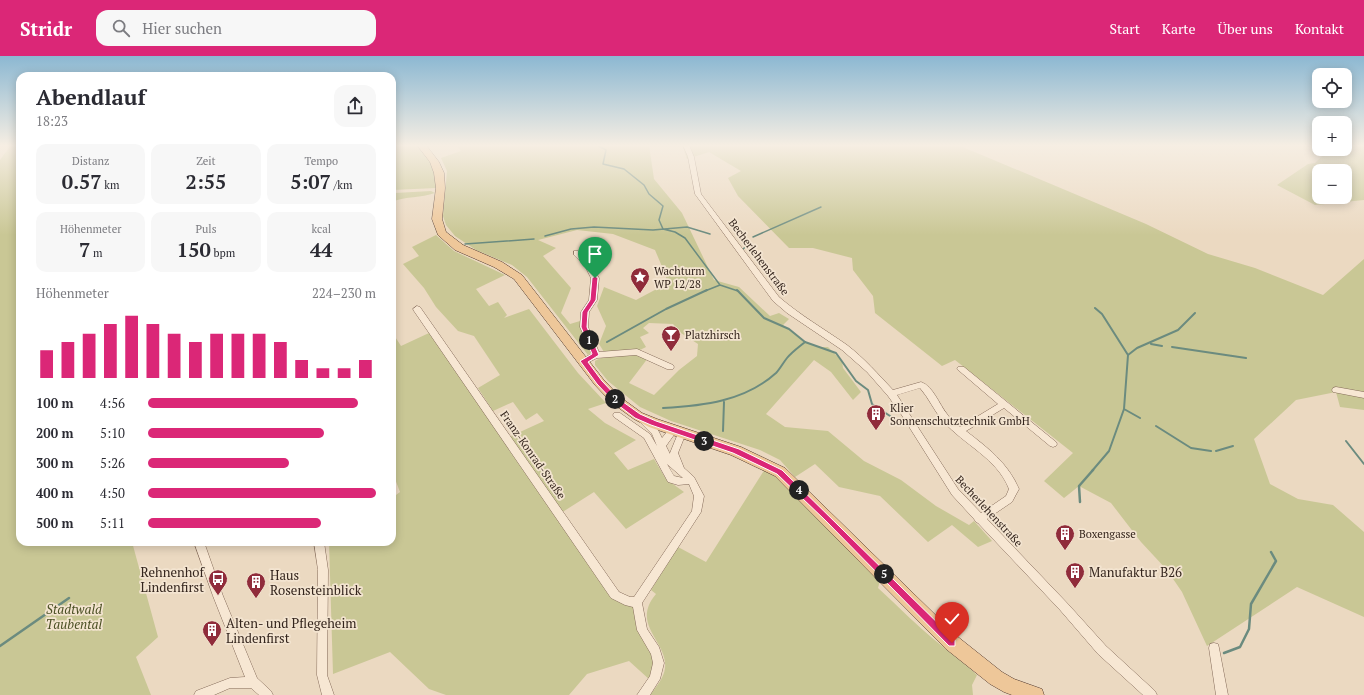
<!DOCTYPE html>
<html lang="de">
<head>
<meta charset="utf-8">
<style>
	:root { --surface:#fff; --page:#f7f7f7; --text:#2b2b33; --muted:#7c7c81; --accent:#db2777 }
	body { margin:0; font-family:"PT Serif",serif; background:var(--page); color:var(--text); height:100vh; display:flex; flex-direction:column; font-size:15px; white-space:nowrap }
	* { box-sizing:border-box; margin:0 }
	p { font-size:13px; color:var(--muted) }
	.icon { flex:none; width:22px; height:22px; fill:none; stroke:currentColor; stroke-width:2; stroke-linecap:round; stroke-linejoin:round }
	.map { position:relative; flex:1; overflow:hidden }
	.panel { position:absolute; left:16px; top:16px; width:380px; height:474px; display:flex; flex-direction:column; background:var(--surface); border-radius:12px; box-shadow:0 2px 10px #0003 }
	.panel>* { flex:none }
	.buttons { position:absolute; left:1312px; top:12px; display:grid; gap:8px }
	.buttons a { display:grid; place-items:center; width:40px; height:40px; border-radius:8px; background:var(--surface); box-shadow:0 2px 10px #0003; font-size:20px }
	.pin { position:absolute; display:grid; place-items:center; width:34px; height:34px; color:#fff; margin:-41px -17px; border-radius:50% 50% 50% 0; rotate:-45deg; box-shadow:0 0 4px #0007 }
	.pin .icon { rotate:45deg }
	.km { position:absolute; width:20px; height:20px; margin:-10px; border-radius:50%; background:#222; color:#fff; font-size:11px; line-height:20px; text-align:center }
	.round { display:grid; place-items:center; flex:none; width:42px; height:42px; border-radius:12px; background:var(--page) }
	.head { display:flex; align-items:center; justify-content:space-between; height:68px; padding:0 20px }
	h1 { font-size:22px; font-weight:700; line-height:30px }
	.stats { display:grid; grid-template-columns:repeat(3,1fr); gap:6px; height:68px; padding:4px 20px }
	.stats div { display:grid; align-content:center; border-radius:10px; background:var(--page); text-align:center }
	.stats b { font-size:20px; font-weight:700 }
	.stats small { font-size:11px; font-weight:400 }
	.stats p { font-size:11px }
	.chart { height:112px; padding:8px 20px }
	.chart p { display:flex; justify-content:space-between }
	.chart svg { width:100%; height:72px; margin-top:4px; stroke:var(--accent); stroke-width:6 }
	ul { padding:0 20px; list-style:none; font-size:13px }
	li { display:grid; grid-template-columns:64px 48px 1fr; align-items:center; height:30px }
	li i { height:10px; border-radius:5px; background:var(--accent) }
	header { display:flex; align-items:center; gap:24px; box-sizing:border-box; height:56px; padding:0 20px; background:var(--accent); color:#fff }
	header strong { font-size:19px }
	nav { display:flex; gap:22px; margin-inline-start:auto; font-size:14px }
	.search { width:280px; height:36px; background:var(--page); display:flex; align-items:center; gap:10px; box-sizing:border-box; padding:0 14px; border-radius:12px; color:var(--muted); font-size:15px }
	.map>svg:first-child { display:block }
	.green { fill:#c9c795; fill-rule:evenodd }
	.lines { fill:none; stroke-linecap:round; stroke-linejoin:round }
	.stream-far2 { stroke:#6b8b7f; stroke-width:1.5 }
	.stream-far1 { stroke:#6b8b7f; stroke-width:2 }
	.stream { stroke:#6b8b7f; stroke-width:2.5 }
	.street-casing { stroke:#846a59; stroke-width:1 }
	.primary-casing { stroke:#52392e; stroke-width:1 }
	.street { fill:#f7e7d3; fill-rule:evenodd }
	.primary { fill:#eec799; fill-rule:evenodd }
	.route { fill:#db2777; stroke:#fff }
	.labels { text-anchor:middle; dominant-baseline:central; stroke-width:3.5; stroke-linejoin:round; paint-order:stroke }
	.street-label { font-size:11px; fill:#34251d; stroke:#f3e4d0 }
	.poi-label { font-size:11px; fill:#34251d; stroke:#f3e4d0; text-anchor:start }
	.near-poi-label { font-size:13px; fill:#34251d; stroke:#f3e4d0; text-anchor:start }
	.near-park-label { font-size:13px; font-style:italic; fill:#4b5024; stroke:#f3e4d0 }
</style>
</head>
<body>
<header>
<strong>Stridr</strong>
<div class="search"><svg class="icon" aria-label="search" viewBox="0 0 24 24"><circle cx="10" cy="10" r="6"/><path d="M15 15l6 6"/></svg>Hier suchen</div>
<nav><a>Start</a><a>Karte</a><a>Über uns</a><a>Kontakt</a></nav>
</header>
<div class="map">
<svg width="1364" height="639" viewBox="0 0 1364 639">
	<rect width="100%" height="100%" fill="#ebd9c1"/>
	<path class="green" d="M11,89H20V486H132L158,581L136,601L151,639H0V104Z
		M392,89H417C429,102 437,113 436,132L392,134Z
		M456,89H649L654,123L682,157L714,224L739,231L770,260L779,257L789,263L783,269L805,286L817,291H828L842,305L843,312L861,336L853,344L831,316L814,304L766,358L785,371L828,375L864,405L901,424L936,450L969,469L974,465L992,485L978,491L952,469L928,486L880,440L839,431L815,408L795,421L780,404L760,394L671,365L640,351L608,325L595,309V305C611,296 631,297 648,302L629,327L654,339L679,314L697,300L698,288L681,277L673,268L649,267L643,272L649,277L640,281L646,291L636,296H604L599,288L606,270L597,250L604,231L636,244L666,228V220L655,194L613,178L577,174L538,184L556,192L543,200L571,232L561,257L570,268L580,265L584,280L591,297L588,299L527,221L512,209L476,194L455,180L446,169L443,160L447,115L441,102L461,95Z
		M682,89H958L1146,168L1208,198L1255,212L1323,239L1364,203V354L1340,351L1336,336L1296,344L1254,383L1270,428L1298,443L1333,449L1364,476V561L1297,531L1207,590L1182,536L1167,514L1141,486L1111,447L1079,430L1064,442L1044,425L1073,397L955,304L942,310L875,257L873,240L853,214L852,202L813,192H789L738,140L728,122L741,115L709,96L687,103Z
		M1345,89H1364V144L1315,149L1277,129L1308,108L1315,107L1329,93H1345ZM1319,115H1345V141H1319Z
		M431,135L435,137C421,142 406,140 392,146V138L395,137Z
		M436,179L454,195L505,219L476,233L489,250L498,246L507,259L504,262L529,253L578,317L606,347L588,353L605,367L636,384L614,397L628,414L654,403L666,423L684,436L626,473L594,436L561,457L509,381L544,365L537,357L526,364L513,346L493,355L478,332L500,319L474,280L458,275L436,251L424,232L403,208L419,200L412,191Z
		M392,276L401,290L429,277L601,522L633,550L639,576L653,601L655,614L650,624L629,605L587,618L569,639H446L429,633L390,596L333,618L329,486H392V442L400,436L392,415Z
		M765,413L790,429L881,521L878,532C899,551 919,572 942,590C954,600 965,607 977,619L972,629L973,639H650C656,631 664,622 665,612C668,585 630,569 656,538L651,534L678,491L706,506Z"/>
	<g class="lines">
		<path class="stream-far2" d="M597,89L606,94L603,108L624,113L644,129L649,138L663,150L659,164L663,173L675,176L685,182L720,229L738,235
			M545,180L571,173L594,171L653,174L687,171L710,178
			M753,181L821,151
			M465,188L534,183
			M743,193L749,188
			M705,235L720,229"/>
		<path class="stream-far1" d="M737,234L764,262L789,273L805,286L836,297L856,325L868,334L872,348L893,362
			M1095,252L1102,258L1128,299
			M607,286L666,253L707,234
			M1151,288L1162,290
			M1172,291L1246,302
			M663,352C703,350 745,345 776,317C780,313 783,307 787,302C792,296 799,291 805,286
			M1124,353L1140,362
			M1156,370L1191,392L1211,395
			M723,375L724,346
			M1346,385L1364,408
			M1216,395L1233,390
			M1092,415L1109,395L1124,353L1128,299L1137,292L1178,274L1195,257"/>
		<path class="stream" d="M1080,446L1079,430L1093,414
			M0,590L69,542
			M1224,597L1240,591L1249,573L1251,548L1276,505L1271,496"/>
		<defs>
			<path id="street" d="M683,89H689L694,101L701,138L779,241C800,259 824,273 847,289C864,302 878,318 893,334L921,326C933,330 939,348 947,358C950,363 955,367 960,371L998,348L957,313L958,311H964L1056,386L1057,388L1056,390L1053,391L1050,390L1004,352L966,375C988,392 1008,407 1019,433L1012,446L987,463L1068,548L1106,590L1155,635L1157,639H1143L1098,598L1060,554L978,467L976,466L974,463L952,439L901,358L888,340L867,316L842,294L787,257L773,245L695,138L688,101ZM920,332C929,342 934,355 943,365C964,389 997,402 1009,433L1006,440L981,457L958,433L897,339Z
				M574,195H578L590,207L599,222L597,244L589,256L588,271L599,296L637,293L673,309L674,311L673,313H667L636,299L597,302L587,307H581L580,305L581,303L592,298L580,271L581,256L589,244L591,222L585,210L574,199Z
				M417,250L420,251L619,536L630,541H634L692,455L694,440L689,428L678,429L668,426L644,382L614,361L613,359L614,357H620L650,378L657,390L652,378L640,366L639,364L640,362H646L658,374L662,382L670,372H676L677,374L676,376L666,390L670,398V397L679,375H685L686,377L678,397L684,412L694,421L704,440L701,456L642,547L647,573L659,591L664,607L660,623L650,639H637L650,620L653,607L651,598L637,574L633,551L625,549L611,542L414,255L413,253ZM667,408L683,422L674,420Z
				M1336,331L1364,336V342L1333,336L1332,334L1333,332Z
				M194,486H204L223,540L257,622L271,635L273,639H259L251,632H230L214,639H194L196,635L230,622L245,621L213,540Z
				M314,486H324L328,514L327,619L334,639H322L317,619L318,514Z
				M1214,587L1218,588L1219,592L1228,639H1216L1209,592L1210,588Z"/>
			<path id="primary" d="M417,89H426L439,106L444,117L445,132L442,163L446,176L463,189L502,206L522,219L603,323L620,341L642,357L657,363L741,391L785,412L958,581L1002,616L1014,623L1042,633L1044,639H1012L1004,636L990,628L946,593L775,420L731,399L649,371L634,363L612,347L595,329L514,223L494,211L455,194L438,179L432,163L436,132L434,117L430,106Z"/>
		</defs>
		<use href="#street" class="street-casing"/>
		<use href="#primary" class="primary-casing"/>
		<use href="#street" class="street"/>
		<use href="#primary" class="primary"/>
	</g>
	<linearGradient id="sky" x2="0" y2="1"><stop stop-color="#8cb8d2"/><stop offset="0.5" stop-color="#f6eee3"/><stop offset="1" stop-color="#f6eee3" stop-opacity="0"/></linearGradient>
	<rect width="1364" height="179" fill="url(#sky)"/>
	<path class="route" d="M595,220L598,222L596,244L588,256L587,271L599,299L588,306L602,325L619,343L640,358L656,365L739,393L782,414L955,584V590H949L825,464L777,418L733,397L651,369L635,362L614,346L597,328L580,305L592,298L581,271L582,256L590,244L592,222Z"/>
	<defs>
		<symbol id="sight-pin" viewBox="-11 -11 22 30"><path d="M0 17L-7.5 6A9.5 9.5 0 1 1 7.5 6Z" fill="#902c3b" stroke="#f3e4d0"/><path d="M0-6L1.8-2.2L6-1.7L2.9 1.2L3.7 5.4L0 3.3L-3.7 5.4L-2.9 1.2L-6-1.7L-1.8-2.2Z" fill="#fff"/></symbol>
		<symbol id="bar-pin" viewBox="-11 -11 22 30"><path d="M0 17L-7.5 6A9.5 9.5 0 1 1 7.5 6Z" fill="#902c3b" stroke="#f3e4d0"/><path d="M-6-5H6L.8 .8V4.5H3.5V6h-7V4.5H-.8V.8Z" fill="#fff"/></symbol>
		<symbol id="building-pin" viewBox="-11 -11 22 30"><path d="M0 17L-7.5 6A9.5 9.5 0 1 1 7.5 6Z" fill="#902c3b" stroke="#f3e4d0"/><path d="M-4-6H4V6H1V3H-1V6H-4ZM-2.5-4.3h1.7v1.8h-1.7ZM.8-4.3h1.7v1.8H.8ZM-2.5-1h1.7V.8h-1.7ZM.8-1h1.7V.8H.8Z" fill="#fff"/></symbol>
		<symbol id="bus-pin" viewBox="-11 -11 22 30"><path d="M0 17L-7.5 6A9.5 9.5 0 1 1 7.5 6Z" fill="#902c3b" stroke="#f3e4d0"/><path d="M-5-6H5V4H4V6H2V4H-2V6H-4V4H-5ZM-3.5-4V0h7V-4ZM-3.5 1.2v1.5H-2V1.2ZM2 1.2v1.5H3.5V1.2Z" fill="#fff"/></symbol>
	</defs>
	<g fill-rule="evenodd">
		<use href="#sight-pin" x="629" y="210" width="22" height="30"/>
		<use href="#bar-pin" x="660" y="268" width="22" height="30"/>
		<use href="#building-pin" x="865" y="347" width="22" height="30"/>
		<use href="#building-pin" x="1054" y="467" width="22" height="30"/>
		<use href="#building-pin" x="1064" y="505" width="22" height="30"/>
		<use href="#bus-pin" x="207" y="512" width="22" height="30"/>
		<use href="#building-pin" x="245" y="515" width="22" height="30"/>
		<use href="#building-pin" x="201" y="563" width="22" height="30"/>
	</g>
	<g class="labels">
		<g class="street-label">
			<text transform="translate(759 201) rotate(53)">Becherlehenstraße</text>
			<text transform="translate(533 399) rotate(55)">Franz-Konrad-Straße</text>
			<text transform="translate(989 455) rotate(47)">Becherlehenstraße</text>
		</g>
		<g class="poi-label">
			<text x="654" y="215">Wachturm<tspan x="654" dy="13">WP 12/28</tspan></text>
			<text x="685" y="279">Platzhirsch</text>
			<text x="890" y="352">Klier<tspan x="890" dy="13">Sonnenschutztechnik GmbH</tspan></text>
			<text x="1079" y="478">Boxengasse</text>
		</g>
		<g class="near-poi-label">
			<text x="204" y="516" text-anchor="end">Rehnenhof<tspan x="204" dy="15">Lindenfirst</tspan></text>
			<text x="1089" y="516">Manufaktur B26</text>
			<text x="270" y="519">Haus<tspan x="270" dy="15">Rosensteinblick</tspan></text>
			<text x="226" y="567">Alten- und Pflegeheim<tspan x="226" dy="15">Lindenfirst</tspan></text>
		</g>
		<g class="near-park-label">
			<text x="74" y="553">Stadtwald<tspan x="74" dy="15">Taubental</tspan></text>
		</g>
	</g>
</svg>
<div class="buttons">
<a><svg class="icon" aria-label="locate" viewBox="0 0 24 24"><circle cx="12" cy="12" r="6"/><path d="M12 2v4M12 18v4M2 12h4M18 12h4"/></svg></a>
<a>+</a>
<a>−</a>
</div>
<div class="pin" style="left:595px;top:222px;background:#1e9e55"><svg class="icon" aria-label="arrive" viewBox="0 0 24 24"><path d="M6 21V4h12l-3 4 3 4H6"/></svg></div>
<div class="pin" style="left:952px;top:587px;background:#d93025"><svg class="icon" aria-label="check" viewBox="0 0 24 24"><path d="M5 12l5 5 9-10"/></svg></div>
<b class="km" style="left:589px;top:284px">1</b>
<b class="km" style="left:615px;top:343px">2</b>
<b class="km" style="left:704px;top:385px">3</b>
<b class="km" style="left:799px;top:434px">4</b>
<b class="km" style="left:884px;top:518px">5</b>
<section class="panel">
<div class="head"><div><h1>Abendlauf</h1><p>18:23</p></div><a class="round"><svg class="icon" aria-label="share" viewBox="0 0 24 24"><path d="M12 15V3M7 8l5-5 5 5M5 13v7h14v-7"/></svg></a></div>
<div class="stats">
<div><p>Distanz</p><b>0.57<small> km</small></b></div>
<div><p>Zeit</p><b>2:55</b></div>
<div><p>Tempo</p><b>5:07<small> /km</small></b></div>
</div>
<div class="stats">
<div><p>Höhenmeter</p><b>7<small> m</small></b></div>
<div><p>Puls</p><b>150<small> bpm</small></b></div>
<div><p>kcal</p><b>44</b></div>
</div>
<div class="chart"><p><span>Höhenmeter</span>224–230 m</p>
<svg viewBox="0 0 160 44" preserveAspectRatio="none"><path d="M5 44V27M15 44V22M25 44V17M35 44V11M45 44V6M55 44V11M65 44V17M75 44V22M85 44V17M95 44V17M105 44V17M115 44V22M125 44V33M135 44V38M145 44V38M155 44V33"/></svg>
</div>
<ul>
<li><b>100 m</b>4:56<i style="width:92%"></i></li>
<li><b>200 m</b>5:10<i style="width:77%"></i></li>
<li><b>300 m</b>5:26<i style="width:62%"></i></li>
<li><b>400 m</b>4:50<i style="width:100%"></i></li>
<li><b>500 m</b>5:11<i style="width:76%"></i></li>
</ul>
</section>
</div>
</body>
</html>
